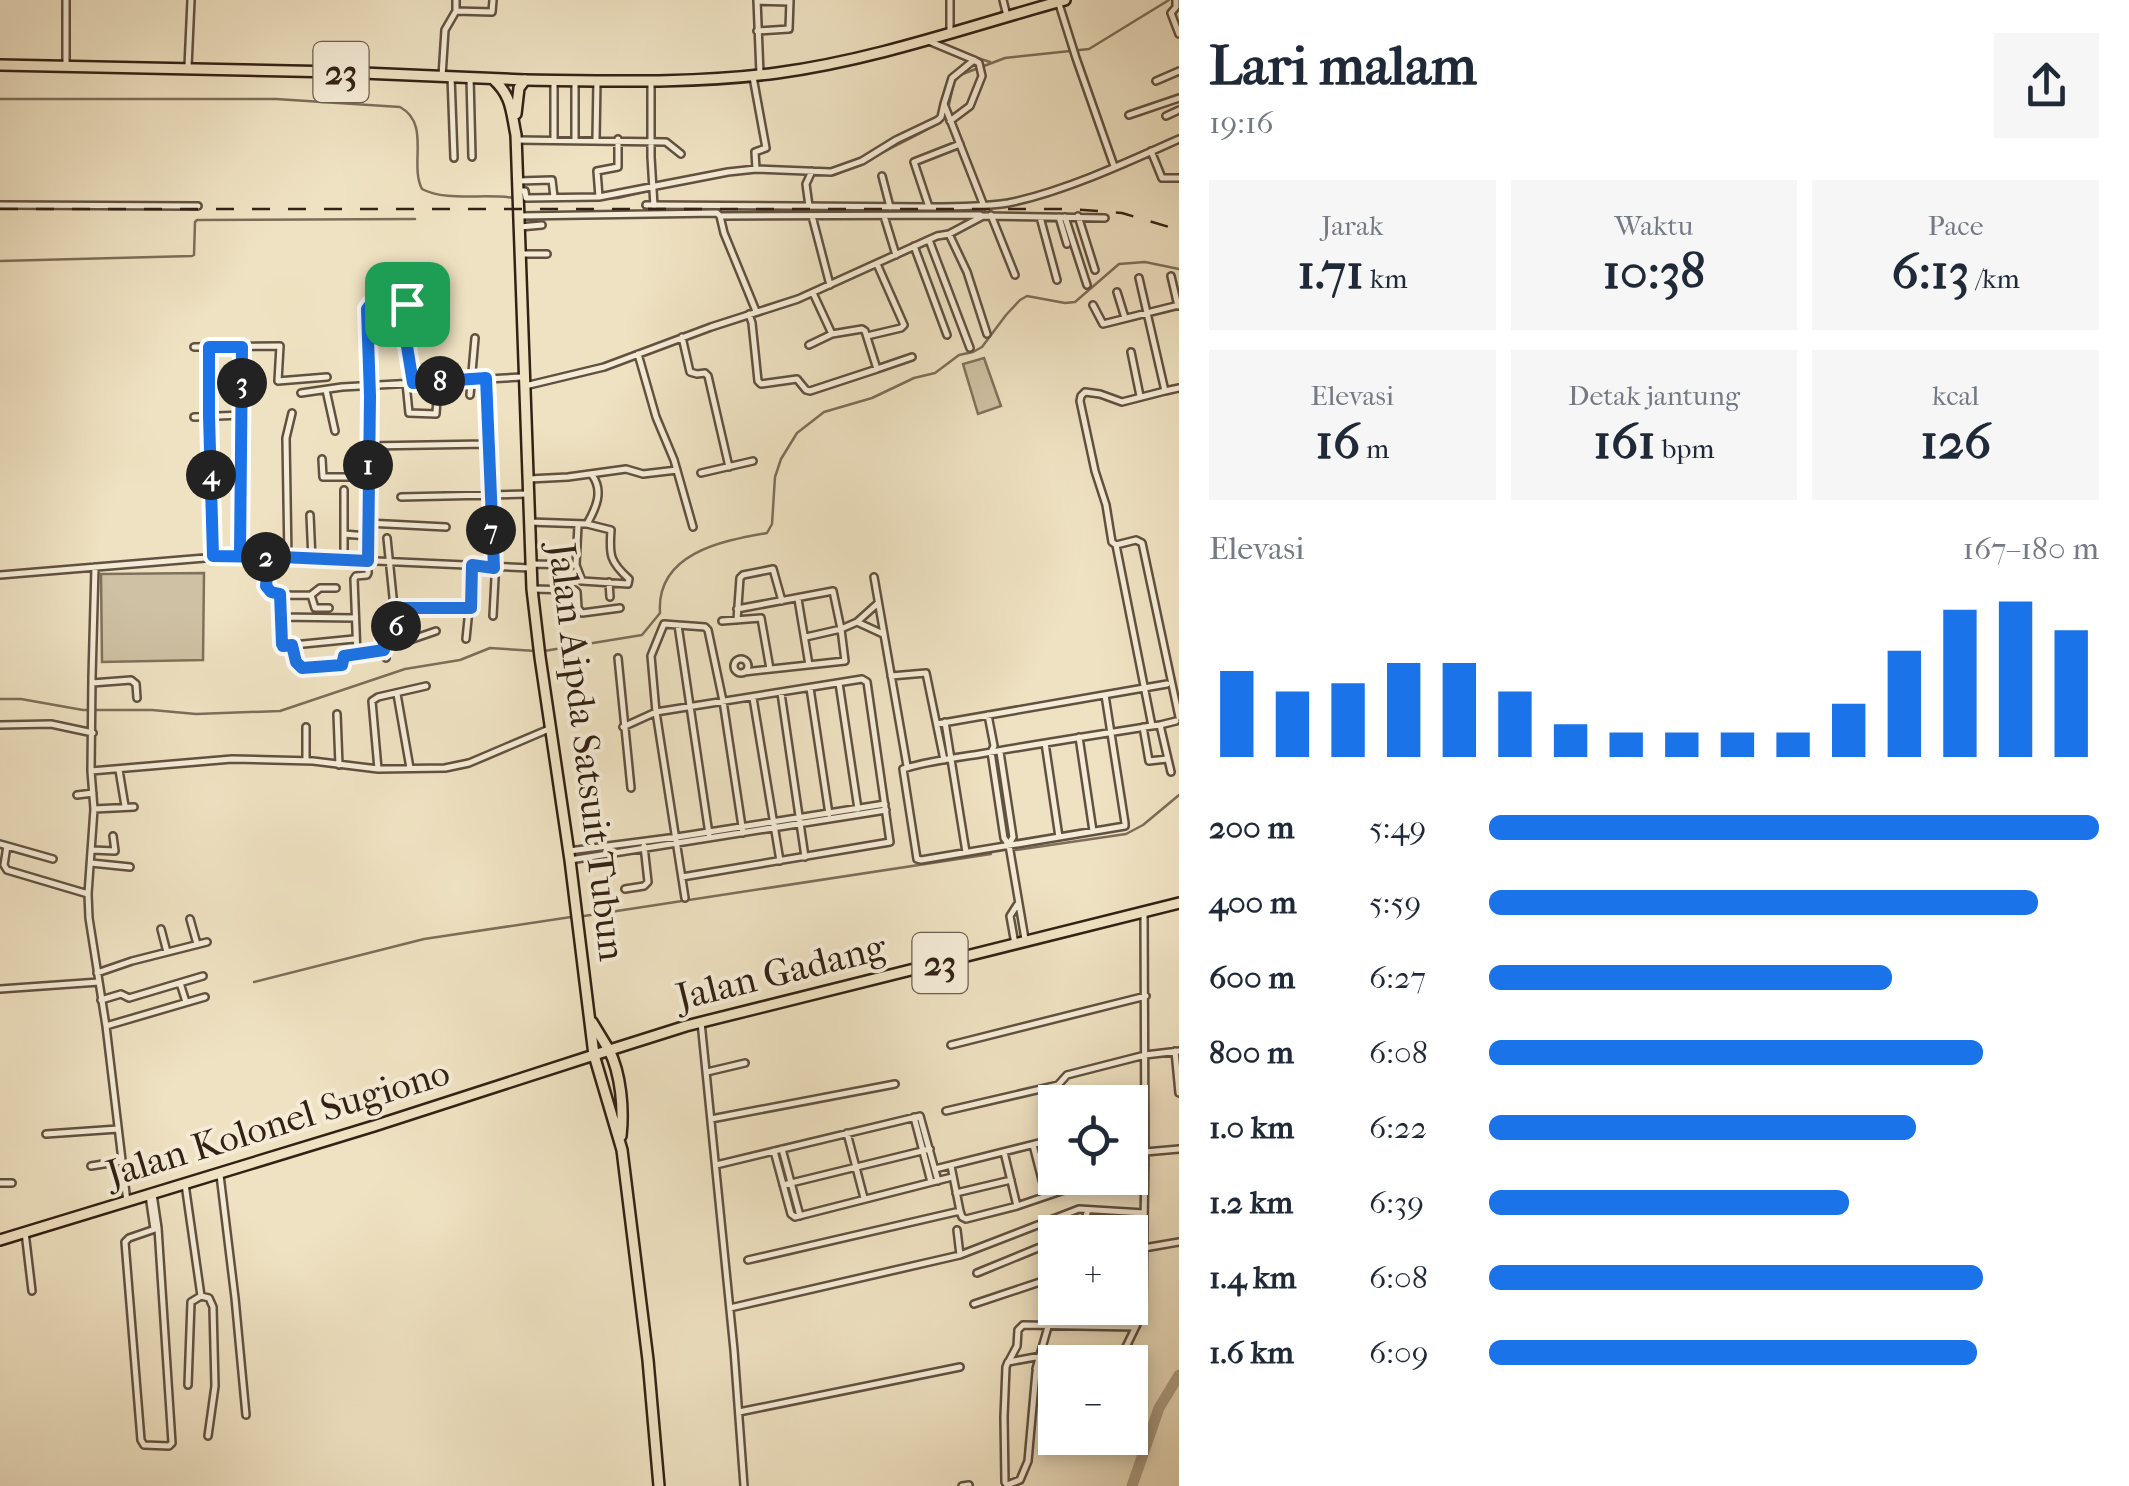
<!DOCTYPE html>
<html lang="id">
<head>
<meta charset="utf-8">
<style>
	:root { --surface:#fff; --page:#f6f6f7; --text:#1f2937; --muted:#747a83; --accent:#1a73e8 }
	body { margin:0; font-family:"IM FELL French Canon",serif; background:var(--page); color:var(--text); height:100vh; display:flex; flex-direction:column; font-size:38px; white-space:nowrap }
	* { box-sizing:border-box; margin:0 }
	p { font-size:32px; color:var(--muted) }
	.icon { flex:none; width:55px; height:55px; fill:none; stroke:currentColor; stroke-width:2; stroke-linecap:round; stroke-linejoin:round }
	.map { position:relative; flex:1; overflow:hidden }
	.side { display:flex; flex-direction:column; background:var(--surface); width:950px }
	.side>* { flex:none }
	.tools { position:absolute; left:1038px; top:1085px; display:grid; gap:20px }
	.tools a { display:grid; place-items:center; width:110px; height:110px; border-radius:0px; background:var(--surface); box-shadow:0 5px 15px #0003; font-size:50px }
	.pin { position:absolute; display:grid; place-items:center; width:85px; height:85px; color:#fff; margin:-42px; border-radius:20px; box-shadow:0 5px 15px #0006 }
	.km { position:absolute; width:50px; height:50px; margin:-25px; border-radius:50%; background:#222; color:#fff; font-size:28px; line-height:50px; text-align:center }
	.round { display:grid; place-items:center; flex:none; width:105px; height:105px; border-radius:0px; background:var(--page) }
	.headline { display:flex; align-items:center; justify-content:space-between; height:170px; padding:0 30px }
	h1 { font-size:55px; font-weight:700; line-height:75px }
	.figures { display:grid; grid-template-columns:repeat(3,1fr); gap:15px; height:170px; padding:10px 30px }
	.figures div { display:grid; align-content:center; border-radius:0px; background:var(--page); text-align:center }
	.figures b { font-size:50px; font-weight:700 }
	.figures small { font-size:28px; font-weight:400 }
	.figures p { font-size:28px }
	.chart { height:280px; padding:20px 30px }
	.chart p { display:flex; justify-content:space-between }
	.chart svg { width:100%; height:180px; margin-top:10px; stroke:var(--accent); stroke-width:6 }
	ul { padding:0 30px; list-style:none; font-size:32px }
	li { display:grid; grid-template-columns:160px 120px 1fr; align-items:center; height:75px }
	li i { height:25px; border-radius:12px; background:var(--accent) }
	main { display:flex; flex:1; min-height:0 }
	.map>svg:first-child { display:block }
	.green { fill:#cfc1a4; stroke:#80715c; stroke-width:2.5 }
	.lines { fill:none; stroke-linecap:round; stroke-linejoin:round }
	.stream { stroke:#7d6d59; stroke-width:2.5 }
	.river { stroke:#afa087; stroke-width:11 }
	.minor-casing { stroke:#615140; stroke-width:10 }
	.primary-casing { stroke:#322114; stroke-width:14 }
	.trunk-casing { stroke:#322114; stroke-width:14 }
	.minor { stroke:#f5ecd7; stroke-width:5 }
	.primary { stroke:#efe2c2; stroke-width:9 }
	.trunk { stroke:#efe2c2; stroke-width:9 }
	.rail { stroke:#322114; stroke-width:2.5; stroke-dasharray:18 18; stroke-linecap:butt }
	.route-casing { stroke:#fff; stroke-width:20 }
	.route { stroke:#1a73e8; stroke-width:12 }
	.labels { text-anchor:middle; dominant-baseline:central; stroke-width:8; stroke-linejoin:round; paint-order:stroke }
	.shield { fill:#f5ecd7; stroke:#6c5e4e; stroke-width:2.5 }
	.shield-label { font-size:35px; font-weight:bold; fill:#322114 }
	.street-label { font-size:38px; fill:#322114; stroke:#f5ecd7 }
</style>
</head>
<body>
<main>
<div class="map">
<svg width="1179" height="1486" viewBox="0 0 1179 1486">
	<rect width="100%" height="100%" fill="#efe2c2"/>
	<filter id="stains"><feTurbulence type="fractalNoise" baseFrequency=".002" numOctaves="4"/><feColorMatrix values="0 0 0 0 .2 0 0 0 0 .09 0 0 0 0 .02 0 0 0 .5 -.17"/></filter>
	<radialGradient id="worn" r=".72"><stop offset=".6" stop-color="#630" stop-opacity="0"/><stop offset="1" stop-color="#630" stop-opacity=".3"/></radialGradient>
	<path class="green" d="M984,358L1001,406L978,414L963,364Z
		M204,573L203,660L102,662L101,574Z"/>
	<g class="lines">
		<path class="stream" d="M969,55L990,62
			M0,99H276L400,107C431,124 409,164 422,189C446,202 486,193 514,198
			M948,109L954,82L960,75L1005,58L1089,49L1169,0
			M871,159C888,148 936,128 946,116
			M744,173L766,172
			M814,174L834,175L859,165
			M700,180L717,177
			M602,199L618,198L678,184
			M527,200H589
			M0,261L192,256L194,255L195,222L197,220L415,219
			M544,651L642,635L660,613C656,554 720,541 767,533L772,524L775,477L781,459L797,433L824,412L872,398L914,378L935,373L959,355L973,352L982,347L1006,315L1020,300L1027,296L1065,303L1075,302L1119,264L1145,262L1179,269
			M0,699H21L83,710H152L196,714L280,711L405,669L460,660L490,648L536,651
			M1016,850L1126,834L1143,825L1179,795
			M584,916L991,854
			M254,982L424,939L571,917"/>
		<path class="river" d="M1132,1486L1159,1408L1179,1375"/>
		<defs>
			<path id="minor" d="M66,0V66
				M757,0L760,74
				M1003,0L1007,16
				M1176,0V7L1171,13L1179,34
				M757,1L789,2
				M1059,4L1076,58L1114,166
				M456,11L492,12L493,0
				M757,31L789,29L790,0
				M950,32V0
				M926,40L974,60L952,78L944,104L984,206
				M188,67L191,0
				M442,76L445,30L456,11V0
				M451,76L454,158
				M470,77L472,157
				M753,77L766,148L755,152L756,169
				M651,81V157L654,206
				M1156,81L1179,71
				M1129,115L1179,98
				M1166,116L1179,110
				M950,121L970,106L982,76L979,63L974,60
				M554,139V81
				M575,139V81
				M596,139L597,81
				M516,140L666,142L681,154
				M960,144L914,162L929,207C955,207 982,207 1008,203C1063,192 1128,162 1179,139
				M1151,151L1162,178H1179
				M882,176L890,207
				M518,181L552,180L554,197
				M520,191H525L526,198L599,197L728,172L756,169L831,172L862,161L896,140L938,120L941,117L944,104
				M599,197L597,171L618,167V139
				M0,205L198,206
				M646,205L929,207
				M809,206L806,184L812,171
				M991,215L1015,275
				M519,216L717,213L720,216L980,215
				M720,216L724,233L756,311
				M812,216L830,285
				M884,216L896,255
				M1078,216L1095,270
				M1040,217L1057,280
				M1059,217L1067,244
				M1065,217L1087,285
				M520,227L542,225
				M949,234L967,272L987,334
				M929,240L970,348
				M914,246L947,335
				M520,254H547
				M1171,276L1178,306
				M1139,278L1165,391L1122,402L1100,394L1085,392L1081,396L1080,401L1095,471L1106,505L1112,542L1116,545L1152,726L1160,725L1171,772
				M426,289L443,290
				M1117,292L1125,318
				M813,293L832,334L862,329L865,331L877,369L912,357
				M407,304V320L404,329L413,383
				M1093,305L1103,324L1179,305
				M749,314L752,323L758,381L761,384L797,379L806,390L810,391L877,369
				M867,336L901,328L904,325L877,264
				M682,337L690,372L697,374L705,373L708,376L729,467
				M407,343L429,339
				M809,345L832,334
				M194,347L280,346L278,381L327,377
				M209,347V416L213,556
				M1131,352L1140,396
				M638,354L656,417L674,460L693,527
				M486,378L487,444L491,471L490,510L495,578L493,616
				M406,383L409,413L436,414L438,381
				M525,386L604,367L711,327L798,299L937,236L949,234L983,216L1105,218
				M326,390L335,431
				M1165,391L1179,388
				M301,393L342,387L522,377
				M470,395L475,338
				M194,417L242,415V347
				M368,446L487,444
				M322,459L323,477H366
				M701,473L753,461
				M529,479L568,477L626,469L643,474L677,470
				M344,490V534L367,536
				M401,497L528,494
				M310,515L312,560
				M529,522L587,524C596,508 604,491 592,475
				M367,523L446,527
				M578,525L576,565L582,581L628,584L629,579C610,562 609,555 611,530L587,524
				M344,534V560
				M387,538L394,607L471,608L472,565
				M1116,545L1136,540L1142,543L1179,717
				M241,555L242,415
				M269,557L266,586C276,598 296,595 311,595L320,588H336
				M288,559L286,438L292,413
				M531,564L576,565
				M95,567L92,677L91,771L94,809L88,894L89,918L106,1026L127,1202
				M0,575L241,555L531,568
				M874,577L907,766
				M609,582L610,597
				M532,589L575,590L577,592L578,608L582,613L620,608
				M280,595L283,646L354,639
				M311,595L315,608H329
				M798,599L809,665
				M394,607L396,629L404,642L436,631
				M737,609L833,591L841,629L806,637
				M280,617L354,618
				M737,620L740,578L743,575L773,569L782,601
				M722,621L761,618L770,669
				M857,622L877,604
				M678,625L709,834
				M466,639L469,609
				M292,645L296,662L302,668L341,665L344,663L343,657L357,655L354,579L356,576L367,575L368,573L370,396L367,309L370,305L421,303L428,282
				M384,650L383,631L396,628
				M357,655L384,650L386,658
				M618,658L631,788
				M734 666a7 7 0 1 1 14 0a7 7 0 1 1-14 0Z
				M744,672L845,661L841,629L857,622L883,634
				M891,676L926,673L944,760
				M92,683L131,680L136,684L137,698
				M839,683L858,809
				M810,688L829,814
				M781,693L805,857
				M397,694L410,768
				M1105,695L1125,823V826L921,860L917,859L903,769C928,761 955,758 980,754C1037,744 1095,735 1152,726
				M753,698L780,861
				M337,714L339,765
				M988,715L994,746L991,752L1004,838L1009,845L1025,939
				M945,722L966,852
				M937,724L1167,684
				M0,725L51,724L93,733
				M1160,725L1176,721
				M306,727V761
				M623,727L656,712L862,679L867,682L890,842L682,877
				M1143,727L1149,761L1167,759
				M1079,737L1093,831
				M1045,743L1059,837
				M1000,752L1013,837L1009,844
				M378,769L372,701L378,697L426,686
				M119,770L125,806
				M91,771L232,759L313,761L378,769L445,768L469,763L549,729
				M77,795L93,793
				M94,809L134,807
				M0,844L53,859
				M7,846L4,865L7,870L88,894
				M92,850L115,851L113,836
				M569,851L677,837L885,804
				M570,860L886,810
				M91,863L130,867
				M625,889L644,886L648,882L644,846
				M685,898L656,712L651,656L664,624L705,627L708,630L723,701L743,833
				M190,919L197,944
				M161,929L167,952
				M1015,944L1010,916L1017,905
				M97,973L132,961L207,942
				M180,983L186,1002
				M0,989L99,982
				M101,1000L121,994L129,998L203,976
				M701,1022L734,1350L744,1486
				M106,1026L205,997
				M951,1045L1146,996
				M1175,1051L1179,1093
				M707,1072L745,1063
				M946,1111L1058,1085L1067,1075L1145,1055L1179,1051
				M914,1117L931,1182
				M711,1119L895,1084
				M847,1133L864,1198
				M46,1134L118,1129
				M1033,1145L1046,1195
				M782,1149L800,1216
				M774,1151L791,1214L795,1217L952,1177
				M1145,1152L1179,1149
				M1130,1164L1145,1165
				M716,1165L920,1116L938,1181
				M91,1166L122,1161
				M935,1169L1055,1139
				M220,1175L235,1298L246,1415
				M0,1183H12
				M185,1184L201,1296L209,1298L213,1307L215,1386L208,1436
				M783,1185L930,1149
				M956,1193L1011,1180
				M153,1194L158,1228L172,1443L169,1446L144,1445L141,1440L125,1242L129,1238L158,1228
				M149,1195L154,1229
				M1017,1206L1073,1187L1077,1178
				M960,1211L962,1217L966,1219L1017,1206L1004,1152
				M957,1230L960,1255
				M25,1232L32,1291
				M1077,1232L1081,1231L1088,1210
				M1144,1248L1179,1242
				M748,1260L960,1211L951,1166
				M977,1273L1055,1241
				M1130,1281H1143
				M1055,1302L1036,1369L1040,1376L1055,1381
				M974,1304L1055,1277
				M730,1308L960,1255L1079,1209L1144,1213
				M1125,1349L1141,1316L1143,1305L1145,1152L1144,913
				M1009,1361L1017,1346L1018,1330L1023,1325L1135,1327
				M1036,1372L1028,1461L1020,1480L1007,1485L1005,1482L1004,1417L1006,1367L1008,1362L1041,1356
				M188,1385L191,1302L201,1296
				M739,1412L960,1367
				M962,1486L969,1485"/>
			<path id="primary" d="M525,80C609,81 693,84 777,73C875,60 970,26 1065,0
				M609,1050C621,1074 624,1109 621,1136
				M0,1240L374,1126L594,1055L622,1150L648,1360L659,1486"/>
			<path id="trunk" d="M0,65L339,72L525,80L519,88L516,114
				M493,79C512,96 511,111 516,135L532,589L540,657L570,860L594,1055L686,1026L1179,903
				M592,1022L609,1050"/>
		</defs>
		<use href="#minor" class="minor-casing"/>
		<use href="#primary" class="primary-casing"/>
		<use href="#trunk" class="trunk-casing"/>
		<use href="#minor" class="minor"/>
		<use href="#primary" class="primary"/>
		<use href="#trunk" class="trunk"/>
		<path class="rail" d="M0,209H1072L1122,213L1179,230"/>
	</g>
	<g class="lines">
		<defs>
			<path id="route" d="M407,304L370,305L367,309L370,396L368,561L240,555L242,347H209V416L213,556L269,557L266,586L271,592L280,594L282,644L283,646L292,645L296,662L302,668L342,665L344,656L384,650L383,631L396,628L394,608H471L472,565L494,568L486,378L413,383L404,328L408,320L407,304"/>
		</defs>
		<use href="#route" class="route-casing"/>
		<use href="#route" class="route"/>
	</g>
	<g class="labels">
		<g class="shield">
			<rect x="313.5" y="42" width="55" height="60" rx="8"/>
			<rect x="912.5" y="933" width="55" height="60" rx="8"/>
		</g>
		<g class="shield-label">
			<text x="341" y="72">23</text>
			<text x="940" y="963">23</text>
		</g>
		<g class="street-label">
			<text transform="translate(587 752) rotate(83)">Jalan Aipda Satsuit Tubun</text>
			<text transform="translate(781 972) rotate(-14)">Jalan Gadang</text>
			<text transform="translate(278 1123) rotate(-17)">Jalan Kolonel Sugiono</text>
		</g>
	</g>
	<rect width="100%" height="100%" filter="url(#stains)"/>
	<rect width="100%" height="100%" fill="url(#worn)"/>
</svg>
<div class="tools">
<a><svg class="icon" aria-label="locate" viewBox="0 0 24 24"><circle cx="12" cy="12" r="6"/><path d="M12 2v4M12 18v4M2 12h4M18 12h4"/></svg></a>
<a>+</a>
<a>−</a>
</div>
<div class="pin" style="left:407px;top:304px;background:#1e9e55"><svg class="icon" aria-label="arrive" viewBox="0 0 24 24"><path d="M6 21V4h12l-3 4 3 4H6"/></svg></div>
<b class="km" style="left:368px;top:465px">1</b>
<b class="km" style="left:266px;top:557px">2</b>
<b class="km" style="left:242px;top:383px">3</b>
<b class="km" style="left:211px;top:475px">4</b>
<b class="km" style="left:396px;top:626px">6</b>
<b class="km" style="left:491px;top:530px">7</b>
<b class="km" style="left:440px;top:381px">8</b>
</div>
<section class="side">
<div class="headline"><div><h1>Lari malam</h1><p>19:16</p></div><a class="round"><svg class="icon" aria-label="share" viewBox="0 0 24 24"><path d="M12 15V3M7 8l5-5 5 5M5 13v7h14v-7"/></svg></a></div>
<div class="figures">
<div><p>Jarak</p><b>1.71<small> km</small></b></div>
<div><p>Waktu</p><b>10:38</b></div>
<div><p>Pace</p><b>6:13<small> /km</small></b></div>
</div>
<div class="figures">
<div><p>Elevasi</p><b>16<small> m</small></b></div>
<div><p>Detak jantung</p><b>161<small> bpm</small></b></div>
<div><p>kcal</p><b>126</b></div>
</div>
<div class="chart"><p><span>Elevasi</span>167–180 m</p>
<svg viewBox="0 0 160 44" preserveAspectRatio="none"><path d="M5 44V23M15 44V28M25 44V26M35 44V21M45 44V21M55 44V28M65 44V36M75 44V38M85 44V38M95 44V38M105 44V38M115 44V31M125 44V18M135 44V8M145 44V6M155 44V13"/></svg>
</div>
<ul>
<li><b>200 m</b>5:49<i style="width:100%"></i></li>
<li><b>400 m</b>5:59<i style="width:90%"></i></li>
<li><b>600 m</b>6:27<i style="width:66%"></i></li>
<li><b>800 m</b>6:08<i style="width:81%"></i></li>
<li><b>1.0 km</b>6:22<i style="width:70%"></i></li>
<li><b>1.2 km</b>6:39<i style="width:59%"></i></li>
<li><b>1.4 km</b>6:08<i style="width:81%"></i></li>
<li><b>1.6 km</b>6:09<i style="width:80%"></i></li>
</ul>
</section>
</main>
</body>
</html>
